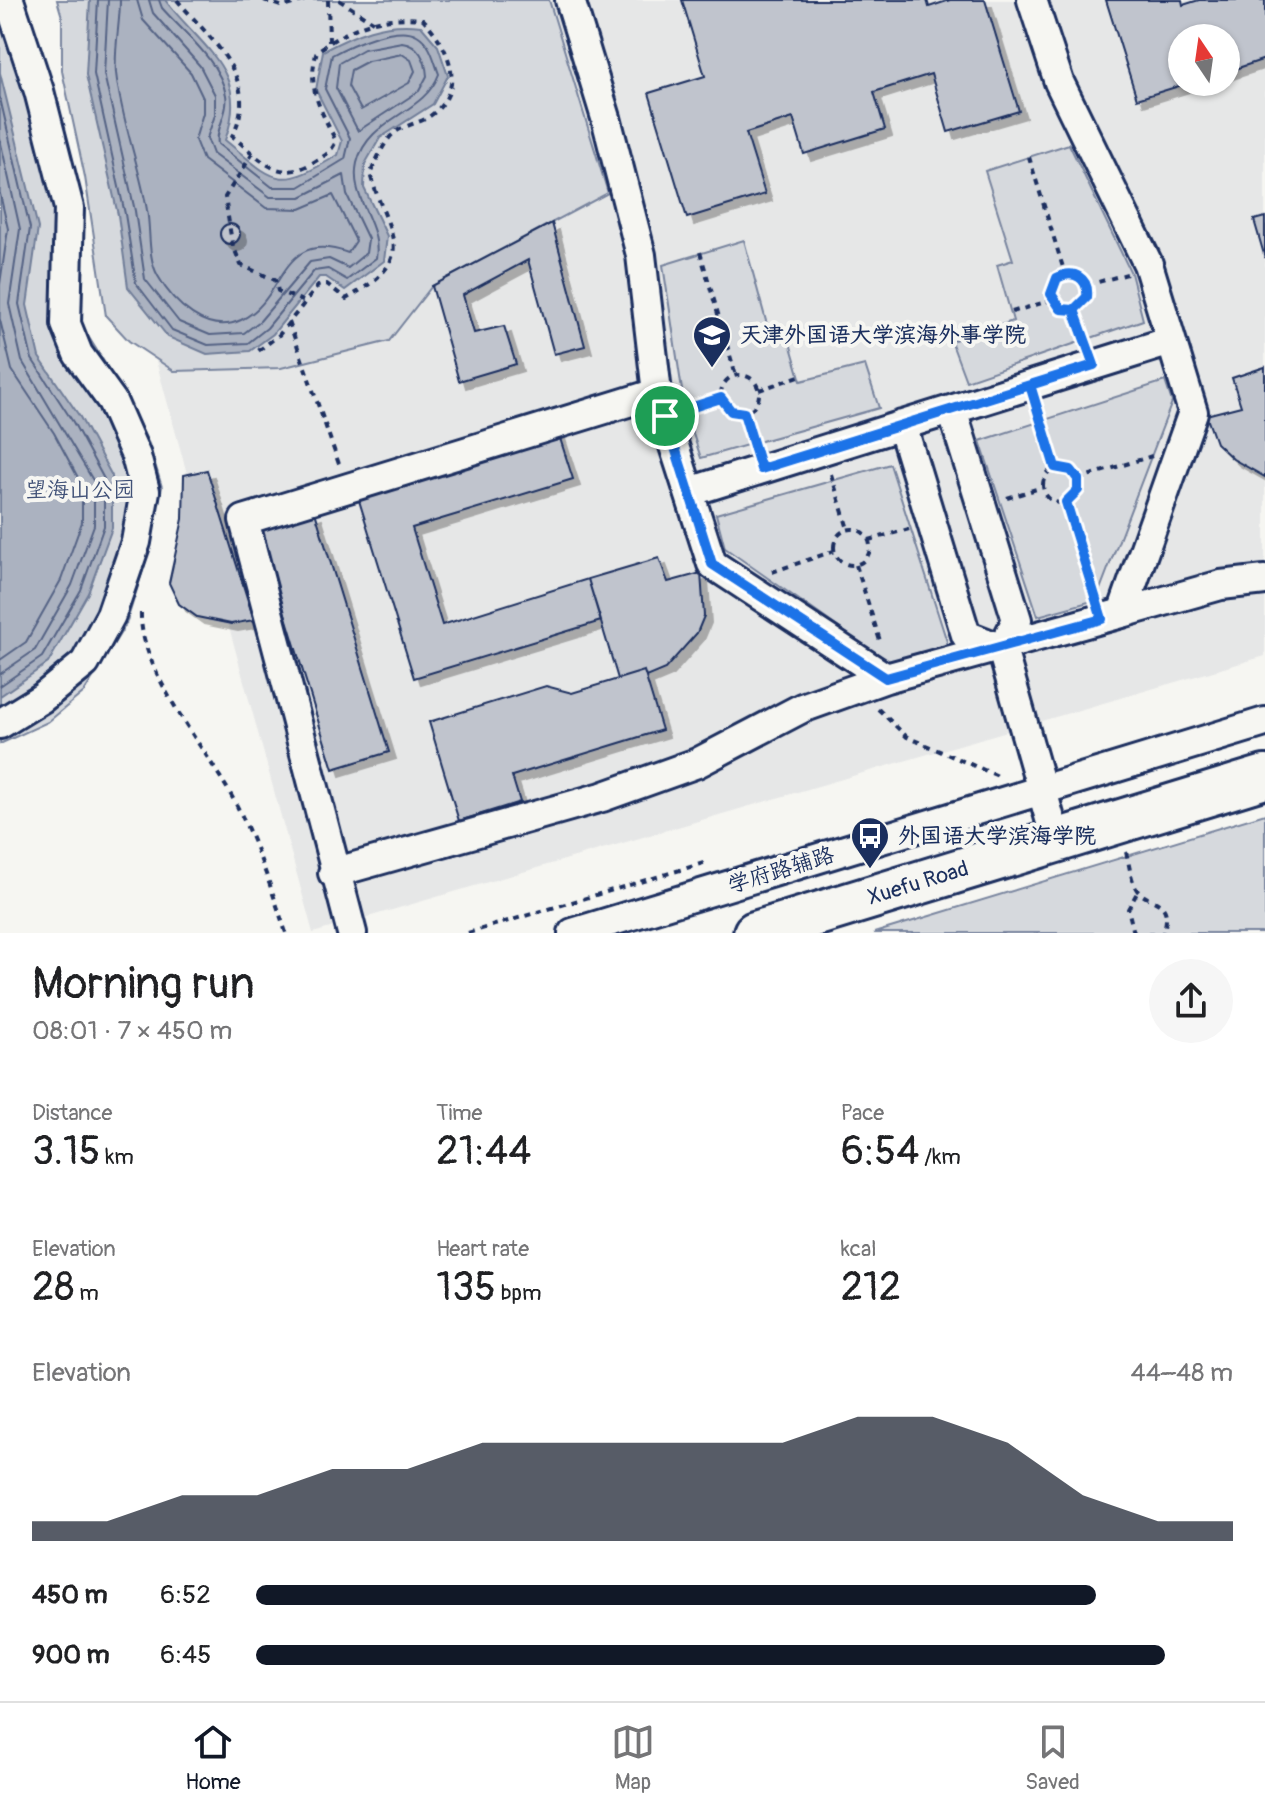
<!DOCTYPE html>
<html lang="en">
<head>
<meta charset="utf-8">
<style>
	:root { --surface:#fff; --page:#f6f6f6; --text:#202124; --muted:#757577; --line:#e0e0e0; --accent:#111827 }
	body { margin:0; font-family:Pangolin,"LXGW WenKai TC",sans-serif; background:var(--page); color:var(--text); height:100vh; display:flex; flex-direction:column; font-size:30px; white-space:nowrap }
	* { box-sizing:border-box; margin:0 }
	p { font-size:26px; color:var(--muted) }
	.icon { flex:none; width:44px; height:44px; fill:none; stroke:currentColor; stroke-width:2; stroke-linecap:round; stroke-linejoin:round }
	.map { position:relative; height:933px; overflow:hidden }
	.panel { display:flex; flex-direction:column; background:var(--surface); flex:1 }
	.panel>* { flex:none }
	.needle { width:52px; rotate:347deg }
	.buttons { position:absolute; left:1168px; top:24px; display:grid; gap:16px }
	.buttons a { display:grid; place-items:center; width:72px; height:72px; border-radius:50%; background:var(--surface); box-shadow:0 2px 6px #0004; font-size:40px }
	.pin { position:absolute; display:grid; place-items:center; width:68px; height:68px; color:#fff; margin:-34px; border:4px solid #fff; border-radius:50%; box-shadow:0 2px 8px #0007 }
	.round { display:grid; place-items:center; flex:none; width:84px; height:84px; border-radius:42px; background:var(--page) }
	.overview { display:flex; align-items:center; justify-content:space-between; height:136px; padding:0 32px }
	h1 { font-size:44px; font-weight:600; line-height:60px }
	.stats { display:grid; grid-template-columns:repeat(3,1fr); gap:12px; height:136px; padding:8px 32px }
	.stats div { display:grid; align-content:center }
	.stats b { font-size:40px; font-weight:600 }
	.stats small { font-size:22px; font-weight:400 }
	.stats p { font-size:22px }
	.chart { height:224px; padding:16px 32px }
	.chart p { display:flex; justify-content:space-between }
	.chart svg { width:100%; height:144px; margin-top:8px; fill:var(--accent); opacity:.7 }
	ul { padding:0 32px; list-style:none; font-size:26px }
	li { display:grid; grid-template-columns:128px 96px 1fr; align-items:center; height:60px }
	li i { height:20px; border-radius:10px; background:var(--accent) }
	.tabs { display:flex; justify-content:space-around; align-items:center; height:112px; border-top:2px solid var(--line); background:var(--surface); font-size:22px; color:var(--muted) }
	.tabs a { display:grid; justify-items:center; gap:4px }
	.tabs .current { color:var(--accent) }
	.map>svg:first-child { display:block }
	.built { fill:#e6e7e7; fill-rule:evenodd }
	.green { fill:#d6d9dd; stroke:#78849e; stroke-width:2 }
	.water { fill:#abb2c0; stroke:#717e99; stroke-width:2 }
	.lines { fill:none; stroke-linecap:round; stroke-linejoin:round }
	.shore { stroke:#556385; stroke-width:2 }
	.building { fill:#c0c4cd; stroke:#1b2f5e; stroke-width:2; filter:url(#shadow) }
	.minor-casing { stroke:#1b2f5e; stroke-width:34 }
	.highway-casing { stroke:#1b2f5e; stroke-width:48 }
	.path { stroke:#1b2f5e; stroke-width:4; stroke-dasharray:6 6; stroke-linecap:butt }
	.minor { stroke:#f6f6f2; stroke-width:28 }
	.highway { stroke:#f6f6f2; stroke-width:42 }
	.route-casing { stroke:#fff; stroke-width:16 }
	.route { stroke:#1a73e8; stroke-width:10 }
	.labels { text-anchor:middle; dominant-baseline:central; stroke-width:8; stroke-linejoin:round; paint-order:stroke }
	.poi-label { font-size:22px; font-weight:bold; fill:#1b2f5e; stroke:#f6f6f2; text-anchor:start }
	.park-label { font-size:22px; fill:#405177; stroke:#f6f6f2 }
	.street-label { font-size:22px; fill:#1b2f5e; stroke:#f6f6f2 }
</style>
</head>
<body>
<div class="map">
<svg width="1265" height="933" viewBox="0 0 1265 933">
	<defs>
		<filter id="shadow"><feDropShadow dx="7" dy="7" stdDeviation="0" flood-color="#0004"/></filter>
	</defs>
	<rect width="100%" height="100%" fill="#f6f6f2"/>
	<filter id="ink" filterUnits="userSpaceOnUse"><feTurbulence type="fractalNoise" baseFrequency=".0125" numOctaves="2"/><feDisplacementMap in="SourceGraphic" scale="16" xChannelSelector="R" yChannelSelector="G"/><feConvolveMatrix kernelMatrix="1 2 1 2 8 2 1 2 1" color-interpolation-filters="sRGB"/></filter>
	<g filter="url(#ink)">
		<path class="built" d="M57,0H1265V656L313,933ZM1182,38H1226V82H1182Z"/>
		<path class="green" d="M0,0H25L70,153L84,217L78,320L124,394L149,444L162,487L145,564L126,624L84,692L48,722L0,744Z
			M57,0H549L608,193L432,286L389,341L281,368L174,371L129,341L106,316L85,177L62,71V17Z
			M1069,144L1131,273L1143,320L966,381L951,341L1013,321L997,265L1013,260L985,171Z
			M744,240L769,332L786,329L801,381L865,365L879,408L701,458L685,410L663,265Z
			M1165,381L1172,402L1096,600L1038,616L980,441Z
			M890,464L949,648L892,665L725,548L716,514Z
			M1265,814V933H874Z"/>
		<path class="water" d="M90,0H165C202,48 251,72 225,140C276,182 277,192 338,155L342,141L316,90L323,51C355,34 384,21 421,26L438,46L448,76L433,104L380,138L365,164L364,188L387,236L384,261L345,290L326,277H319L273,334L250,351L207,354L168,337L128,287L118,215L86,75Z
			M0,73L38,228L27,305L39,357L80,417L112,476V528L88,593L48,663L0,696Z"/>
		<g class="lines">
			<path class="shore" d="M98,0L94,74L125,214L136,283L172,330L208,345L248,343L267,328L314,271L328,269L347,280L376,258C382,223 349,199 357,163C368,117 424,115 439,74C434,61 431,43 417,35C398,23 350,45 332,55L325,89L350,138L345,159L299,187H272L218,144C215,128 229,113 226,95C220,61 183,32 162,8L159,0
				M108,0L104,74L135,211L145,279L179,322L210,335L244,333L260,321L310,262L329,259L348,268L366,253L368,239L347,195L344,175L301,197H270L213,154L207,138L215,115V95L200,66L153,13L149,0
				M120,0C120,24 114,49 116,73C121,119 139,164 147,210C151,230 147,257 158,276C173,303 207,336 241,320C287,299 278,228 348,253L356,241L333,195L300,209L266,208L203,160L195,140L203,113V98L191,73L143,20L137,0
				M402,42C419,44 426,60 427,76L419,91L358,131L336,88L339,63L364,49Z
				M402,54L411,60L415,71L409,83L361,110L348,86L351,70L368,61Z
				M0,98L30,228L19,304L32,359L73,422L104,479V526L81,590L42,657L0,686
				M0,139L20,229L9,304L22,361L94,482V525L72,585L35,650L0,674
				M0,194L8,229L0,284
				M0,320L12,370L54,433L82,485V522L61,580L26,642L0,660"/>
		</g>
		<path class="building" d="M682,0H927L929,7L950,0H985L1019,111L948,132L931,74L874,92L885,129L804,154L793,118L746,133L765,194L687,218L649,93L705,76Z
			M1106,0H1182L1183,5L1199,0H1265V59L1226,72V38H1182V82H1192L1137,99Z
			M1265,217V258L1254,220Z
			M552,223L585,346L554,354L528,260L463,295L474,333L504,326L516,364L459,381L432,286Z
			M220 234a10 10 0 1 1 20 0a10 10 0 1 1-20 0Z
			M1265,367V477L1233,459L1216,443L1206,415L1241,406L1232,378Z
			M558,432L573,479L412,528L442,625L588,579L601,621L414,678L357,494Z
			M207,470L254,620L231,624L197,617L179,604L169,583L183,519L184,475Z
			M315,512L389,752L333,769L259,529Z
			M659,558L668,582L701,573L704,616L697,633L665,669L646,677L644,671L618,679L588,579Z
			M644,671L662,730L512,776L520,802L459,821L429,722L546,686L572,693Z"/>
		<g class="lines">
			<defs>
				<path id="minor" d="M570,0L606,118L641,255L657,393L712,564L886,678L1122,613L1193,412L1148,264L1059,82L1032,0
					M952,410L1017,620L1002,649L1056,840
					M902,425L966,635L1002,649
					M689,492L1171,341
					M1122,613L1221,585L1265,580
					M0,724L42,698L85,663L111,615L136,542L145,491L136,456L112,401L78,354L66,324L69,208L39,91L9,0
					M333,873L602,797L697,763L802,708L886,678
					M352,933L244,520L657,393
					M573,933L1265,722"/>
				<path id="highway" d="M755,933L1265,777"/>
			</defs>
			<use href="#minor" class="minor-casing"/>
			<use href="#highway" class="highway-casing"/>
			<path class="path" d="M177,0C211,40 262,80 232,136C260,158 277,185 314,162C324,156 331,153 336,141C320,109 306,87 317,51C353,26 379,15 423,19C449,47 468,88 430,116C419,124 401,125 391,136C382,146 376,162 370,174C390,241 421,256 346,299L327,284L318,286L279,335L258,351
				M264,0L283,7L306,0
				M328,0L329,42
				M339,0L373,22
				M253,153L225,197L232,243L241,265L275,280L278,291L305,302
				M1029,157L1065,274
				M700,252L736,376
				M1051 292a18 18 0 1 1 36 0a18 18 0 1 1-36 0Z
				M1087,285L1127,274
				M1074,310L1085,342
				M1012,312L1052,300
				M289,322L340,467
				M721 394a19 19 0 1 1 38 0a19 19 0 1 1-38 0Z
				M759,390L799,376
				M690,408L721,398
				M1037,408L1055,467
				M744,413L754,446
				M1043 485a18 18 0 1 1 36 0a18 18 0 1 1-36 0Z
				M831,474L848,529
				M1078,479L1152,456
				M1007,498L1043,487
				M1066,502L1095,595
				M834 547a18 18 0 1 1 36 0a18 18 0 1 1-36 0Z
				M869,540L909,529
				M856,565L881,644
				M772,572L834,551
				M141,613C139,673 210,752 238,808C258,848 272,890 286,933
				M878,709L907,737L998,776
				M1126,852C1129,863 1131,881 1137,890C1149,905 1175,898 1163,933
				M468,933L707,862
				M1134,933L1128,909L1138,891"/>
			<use href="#minor" class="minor"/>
			<use href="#highway" class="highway"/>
		</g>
	</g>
	<g class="lines" filter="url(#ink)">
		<defs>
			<path id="route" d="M665,416L712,564L886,678L1102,619L1066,502L1078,490V479L1071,470L1055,467L1030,385L1094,365L1074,310L1087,297C1089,278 1074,269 1057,278L1051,294L1061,309L1074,310L1094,365L761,469L744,413L731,411L721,398L665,416"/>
		</defs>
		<use href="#route" class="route-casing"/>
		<use href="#route" class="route"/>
	</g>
	<defs>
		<symbol id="school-pin" viewBox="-11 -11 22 30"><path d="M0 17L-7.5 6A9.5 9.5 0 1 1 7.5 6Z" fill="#1b2f5e" stroke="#f6f6f2"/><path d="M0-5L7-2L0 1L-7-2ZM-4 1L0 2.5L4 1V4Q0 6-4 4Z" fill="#fff"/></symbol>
		<symbol id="bus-pin" viewBox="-11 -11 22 30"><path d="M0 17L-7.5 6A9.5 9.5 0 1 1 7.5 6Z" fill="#1b2f5e" stroke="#f6f6f2"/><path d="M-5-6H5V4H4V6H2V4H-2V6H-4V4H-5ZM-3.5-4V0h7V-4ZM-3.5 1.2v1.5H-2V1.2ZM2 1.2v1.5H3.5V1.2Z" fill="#fff"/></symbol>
	</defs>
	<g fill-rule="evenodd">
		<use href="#school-pin" x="690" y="313" width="44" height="60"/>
		<use href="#bus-pin" x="848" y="814" width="44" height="60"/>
	</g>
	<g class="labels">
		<g class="poi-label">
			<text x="740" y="335">天津外国语大学滨海外事学院</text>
			<text x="898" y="836">外国语大学滨海学院</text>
		</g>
		<g class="park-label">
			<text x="80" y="490">望海山公园</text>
		</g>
		<g class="street-label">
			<text transform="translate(781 870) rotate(-17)">学府路辅路</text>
			<text transform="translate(918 883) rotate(-17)">Xuefu Road</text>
		</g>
	</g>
</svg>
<div class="buttons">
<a><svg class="needle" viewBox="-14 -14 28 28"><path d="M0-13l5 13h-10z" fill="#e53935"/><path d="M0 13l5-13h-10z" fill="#757577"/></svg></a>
</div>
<div class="pin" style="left:665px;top:416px;background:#1e9e55"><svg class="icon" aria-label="arrive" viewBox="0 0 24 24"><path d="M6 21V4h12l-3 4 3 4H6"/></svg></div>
</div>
<section class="panel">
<div class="overview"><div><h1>Morning run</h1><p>08:01 · 7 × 450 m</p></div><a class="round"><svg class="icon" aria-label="share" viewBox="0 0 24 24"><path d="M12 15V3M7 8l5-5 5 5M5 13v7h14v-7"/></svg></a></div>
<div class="stats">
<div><p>Distance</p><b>3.15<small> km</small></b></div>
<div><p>Time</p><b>21:44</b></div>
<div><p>Pace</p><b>6:54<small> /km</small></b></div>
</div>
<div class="stats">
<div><p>Elevation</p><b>28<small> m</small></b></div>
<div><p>Heart rate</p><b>135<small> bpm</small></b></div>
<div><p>kcal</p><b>212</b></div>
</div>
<div class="chart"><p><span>Elevation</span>44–48 m</p>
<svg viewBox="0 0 160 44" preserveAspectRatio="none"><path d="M0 44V38L10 38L20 30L30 30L40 22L50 22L60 14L70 14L80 14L90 14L100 14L110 6L120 6L130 14L140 30L150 38L160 38V44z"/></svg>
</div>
<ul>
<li><b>450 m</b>6:52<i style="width:86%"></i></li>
<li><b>900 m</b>6:45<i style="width:93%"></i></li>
</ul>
</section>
<nav class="tabs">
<a class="current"><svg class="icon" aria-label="home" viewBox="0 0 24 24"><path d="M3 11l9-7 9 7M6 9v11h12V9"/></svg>Home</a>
<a><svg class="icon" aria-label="map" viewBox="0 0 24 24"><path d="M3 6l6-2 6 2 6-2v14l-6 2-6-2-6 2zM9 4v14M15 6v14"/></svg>Map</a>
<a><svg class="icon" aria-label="saved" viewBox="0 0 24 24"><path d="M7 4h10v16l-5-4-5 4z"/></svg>Saved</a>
</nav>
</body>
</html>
